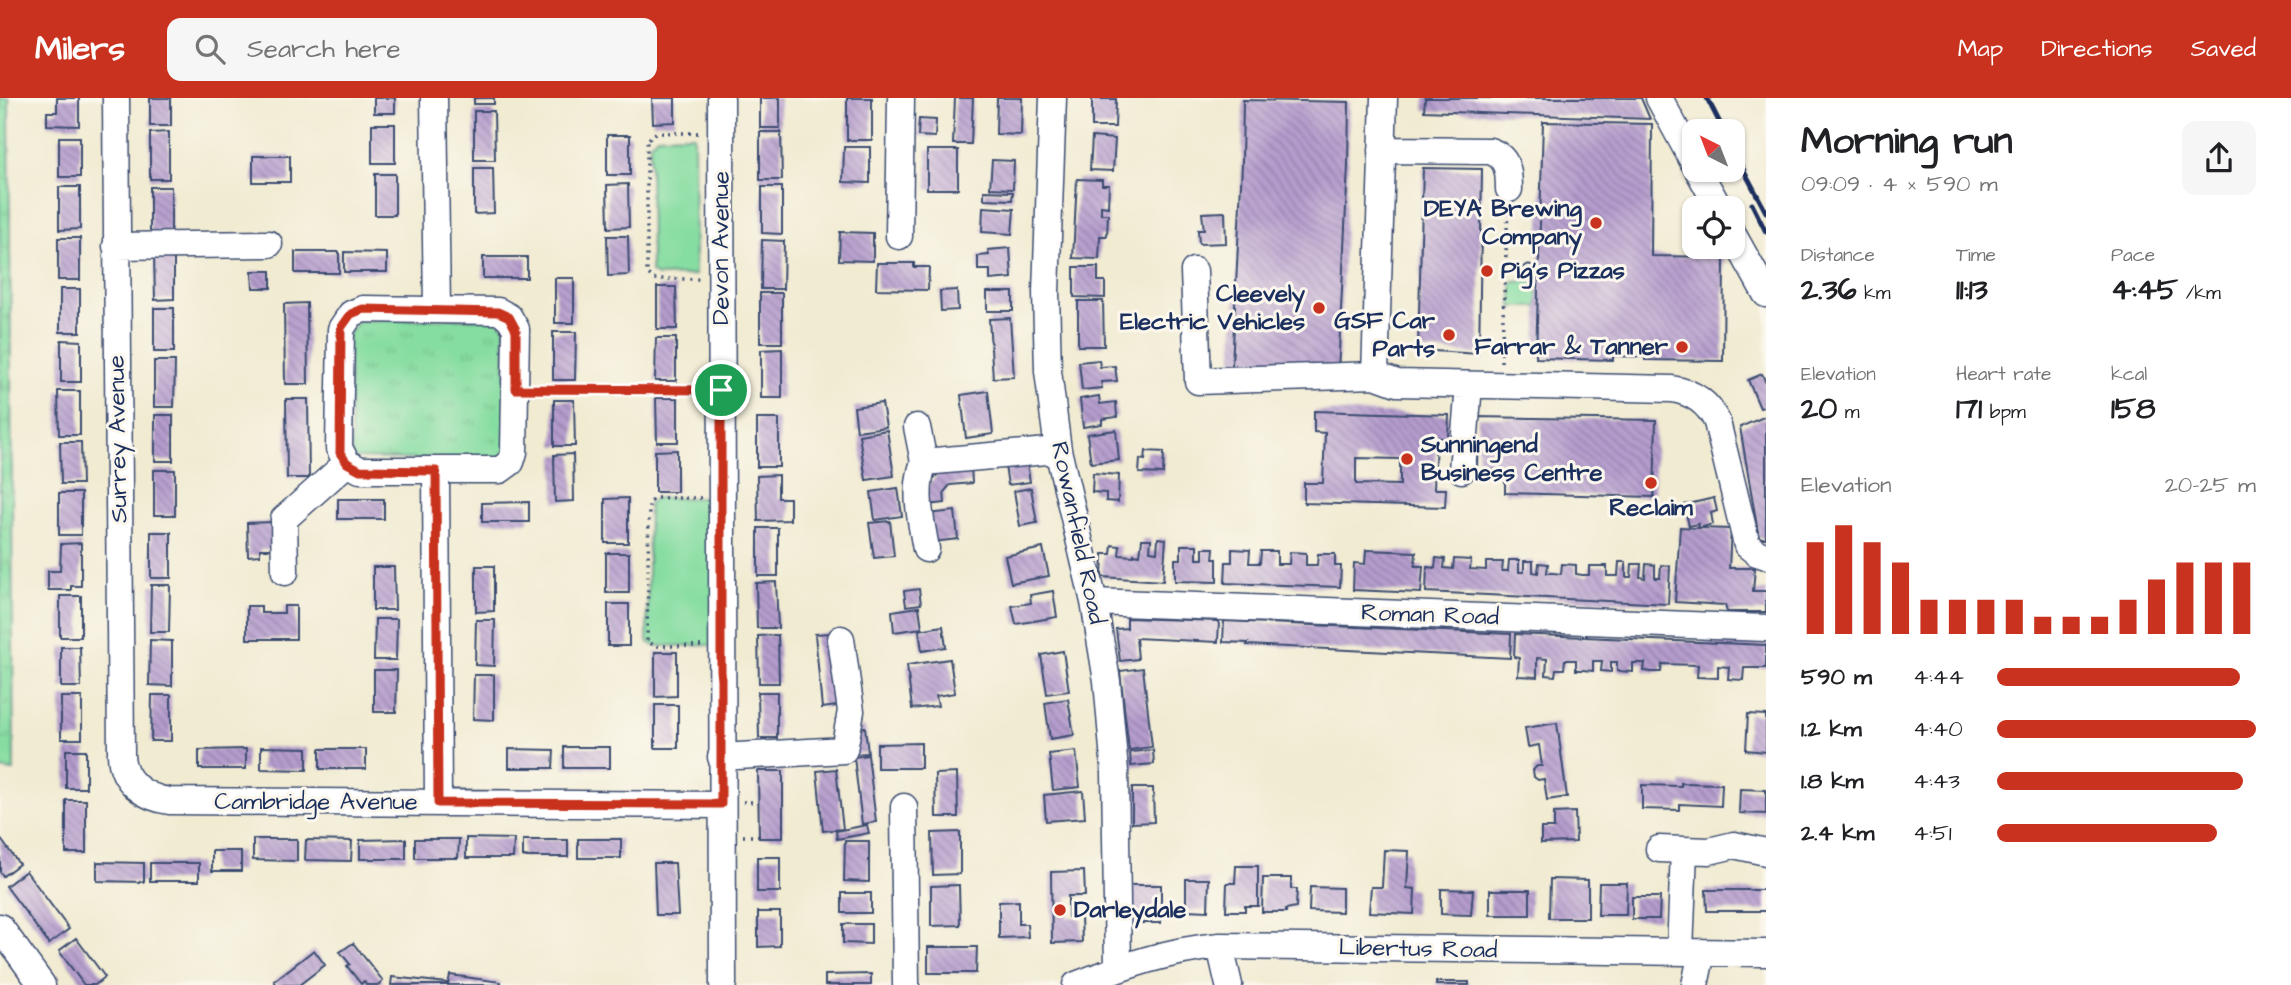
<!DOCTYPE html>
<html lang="en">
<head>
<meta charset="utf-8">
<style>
	:root { --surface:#fff; --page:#f6f6f6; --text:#202124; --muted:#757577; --accent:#c8321e }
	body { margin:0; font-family:"Architects Daughter",sans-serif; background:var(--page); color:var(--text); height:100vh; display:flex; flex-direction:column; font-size:26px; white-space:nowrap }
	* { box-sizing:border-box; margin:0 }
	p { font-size:23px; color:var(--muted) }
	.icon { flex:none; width:38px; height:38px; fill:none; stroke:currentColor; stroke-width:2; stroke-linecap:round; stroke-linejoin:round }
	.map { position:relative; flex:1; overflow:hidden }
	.drawer { display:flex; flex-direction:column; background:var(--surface); width:525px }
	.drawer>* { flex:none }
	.needle { width:46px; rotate:318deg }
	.controls { position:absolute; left:1682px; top:21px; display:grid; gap:14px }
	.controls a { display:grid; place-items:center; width:63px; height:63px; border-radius:14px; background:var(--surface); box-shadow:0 2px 5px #0004; font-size:35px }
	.pin { position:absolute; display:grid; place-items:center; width:60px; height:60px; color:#fff; margin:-30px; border:4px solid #fff; border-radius:50%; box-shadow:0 2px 7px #0007 }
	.round { display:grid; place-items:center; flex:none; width:74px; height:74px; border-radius:14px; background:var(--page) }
	.summary { display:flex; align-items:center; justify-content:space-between; height:119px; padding:0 35px }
	h1 { font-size:38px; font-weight:700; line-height:52px }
	.stats { display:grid; grid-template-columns:repeat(3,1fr); gap:10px; height:119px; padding:7px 35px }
	.stats div { display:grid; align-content:center }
	.stats b { font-size:30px; font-weight:700 }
	.stats small { font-size:19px; font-weight:400 }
	.stats p { font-size:19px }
	.chart { height:196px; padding:14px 35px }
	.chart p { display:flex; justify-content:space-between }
	.chart svg { width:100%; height:126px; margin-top:7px; stroke:var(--accent); stroke-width:6 }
	ul { padding:0 35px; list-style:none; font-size:23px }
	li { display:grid; grid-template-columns:112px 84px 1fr; align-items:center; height:52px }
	li i { height:18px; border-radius:9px; background:var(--accent) }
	header { display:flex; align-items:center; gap:42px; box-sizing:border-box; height:98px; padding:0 35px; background:var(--accent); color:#fff }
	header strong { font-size:33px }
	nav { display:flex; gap:38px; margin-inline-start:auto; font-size:24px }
	.search { width:490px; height:63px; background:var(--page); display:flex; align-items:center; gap:18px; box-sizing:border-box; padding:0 24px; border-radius:14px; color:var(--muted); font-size:26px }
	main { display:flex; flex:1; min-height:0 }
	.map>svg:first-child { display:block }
	.green { fill:#86dda1; stroke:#508680; stroke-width:2 }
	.park { fill:url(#park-tufts); stroke:#508680; stroke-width:2 }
	.building { fill:url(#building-back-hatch); fill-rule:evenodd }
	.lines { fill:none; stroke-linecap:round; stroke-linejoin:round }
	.minor-casing { stroke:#3b4b6f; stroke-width:29 }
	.path { stroke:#3b4b6f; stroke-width:3.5; stroke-dasharray:2 5; stroke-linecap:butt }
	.minor { stroke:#fff; stroke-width:26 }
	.rail { stroke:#1b2f5e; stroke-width:5 }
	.route-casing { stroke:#fff; stroke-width:14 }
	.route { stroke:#c8321e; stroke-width:9 }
	.poi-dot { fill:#c8321e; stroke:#fbf7ec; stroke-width:2.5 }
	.labels { text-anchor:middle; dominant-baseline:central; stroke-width:6; stroke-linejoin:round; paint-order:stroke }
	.poi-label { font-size:24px; font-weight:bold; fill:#1b2f5e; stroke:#fbf7ec; text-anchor:end }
	.street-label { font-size:24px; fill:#1b2f5e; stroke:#fbf7ec }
</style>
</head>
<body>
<header>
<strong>Milers</strong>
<div class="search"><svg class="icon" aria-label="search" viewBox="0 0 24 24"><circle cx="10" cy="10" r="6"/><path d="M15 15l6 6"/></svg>Search here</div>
<nav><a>Map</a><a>Directions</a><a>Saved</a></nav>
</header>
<main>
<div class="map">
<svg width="1766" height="887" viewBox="0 0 1766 887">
	<defs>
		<pattern id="park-tufts" width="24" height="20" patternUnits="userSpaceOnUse" patternTransform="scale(1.75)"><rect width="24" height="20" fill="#86dda1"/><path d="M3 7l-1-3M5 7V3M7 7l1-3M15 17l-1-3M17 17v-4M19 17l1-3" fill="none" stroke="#73be8d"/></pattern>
		<pattern id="building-back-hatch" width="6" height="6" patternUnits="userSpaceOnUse" patternTransform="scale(1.75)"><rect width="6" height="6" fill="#b59ccd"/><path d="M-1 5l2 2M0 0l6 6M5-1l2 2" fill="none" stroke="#9280aa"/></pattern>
	</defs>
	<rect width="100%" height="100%" fill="#fbf7ec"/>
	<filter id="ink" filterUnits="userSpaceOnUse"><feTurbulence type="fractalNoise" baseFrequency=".0143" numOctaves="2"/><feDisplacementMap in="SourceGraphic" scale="14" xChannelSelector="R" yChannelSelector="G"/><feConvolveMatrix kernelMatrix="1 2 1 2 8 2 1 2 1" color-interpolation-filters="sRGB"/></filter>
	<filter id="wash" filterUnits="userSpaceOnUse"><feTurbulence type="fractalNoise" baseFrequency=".00686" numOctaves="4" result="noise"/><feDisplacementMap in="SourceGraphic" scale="28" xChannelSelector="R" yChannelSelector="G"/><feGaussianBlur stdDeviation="1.57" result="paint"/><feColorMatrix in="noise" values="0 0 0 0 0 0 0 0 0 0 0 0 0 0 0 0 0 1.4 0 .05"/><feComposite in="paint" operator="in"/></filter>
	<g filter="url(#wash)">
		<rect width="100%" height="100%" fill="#f1ebd2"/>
		<path class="green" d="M694,37L695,177L657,178L651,174L650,45L657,38Z
			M1538,183V209H1512V184Z
			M656,400H721V547L655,548L647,543L649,405Z"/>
		<path class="park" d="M0,0H9L14,673L0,671Z
			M494,220L504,229L508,350L499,363L352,360L348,236L359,223Z"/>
		<g id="blocks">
			<path class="building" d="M57,0H79V28L47,27V14H57Z
				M150,0H171V28H150Z
				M374,0H395V15H374Z
				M474,0H494V6H474Z
				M652,0H675V24L653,25Z
				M760,0H780V30H760Z
				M847,0H872V42H847Z
				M955,0H973L971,46H953Z
				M997,0H1022L1021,37L996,36Z
				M1425,0H1641L1650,21L1424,13Z
				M1092,1H1116L1115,29H1092Z
				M1243,2L1349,4L1348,67L1338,274L1232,268L1242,66Z
				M474,13H494L495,62H474Z
				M919,21L936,22L935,39L918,38Z
				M1543,24L1652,26L1651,158L1724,159L1723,263L1645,262V259L1613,258V262L1536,260Z
				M372,26H395V65H372Z
				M169,34V81H150V35Z
				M760,34H781L782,82H760Z
				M607,37H630V77H607Z
				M59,39H80V79H59Z
				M1092,39L1115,41L1113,73L1090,72Z
				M844,49H870V85L843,84Z
				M927,52H958V91H927Z
				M253,58H290V84H253Z
				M992,62L1014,63L1013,91L990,90Z
				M474,70H493L494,115L474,116Z
				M1423,70L1482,71L1479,256L1418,252Z
				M375,76H395V117H375Z
				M1077,81L1102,82V87H1109L1108,109L1101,108V116H1108L1107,138H1100L1099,161L1073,160Z
				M628,86L629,129L608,130L607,87Z
				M59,89H80V131L59,132Z
				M150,89H171V135H150Z
				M762,89H782V136L762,135Z
				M984,93L1013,94L1012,102L984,101Z
				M983,109L1014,111L1012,136L982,134Z
				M1225,114L1226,145L1199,146L1198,132H1204L1202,115Z
				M840,134L873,135V163L839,162Z
				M607,138H628L629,177L608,178Z
				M58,140H80V182H58Z
				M762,142L784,143L783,191H761Z
				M1010,150L1012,180L990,182V172H978V158L989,157L988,152Z
				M174,154V201L155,202L154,155Z
				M295,154H339V175H295Z
				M344,154L387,155V174H344Z
				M483,159H527V180H483Z
				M877,165H914V169H929L928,192L876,191Z
				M1523.5 172a5.5 5.5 0 1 1 11 0a5.5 5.5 0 1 1-11 0Z
				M1074,169H1098V183H1105V200L1074,199Z
				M252,173H271V190H253Z
				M555,180H574V225H555Z
				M657,189H676L677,231H657Z
				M60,191H80V234H60Z
				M957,192L958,212L941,213L940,193Z
				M987,194H1013V213H987Z
				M760,195H782V245H760Z
				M1078,203H1103L1104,248H1078Z
				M307,205L308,286H285L284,206Z
				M154,210H174V254H154Z
				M1010,220L1014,279L993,280L989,221Z
				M553,234H576L575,282H553Z
				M656,240H676V283H655Z
				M61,242L81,243V284H61Z
				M782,251V300H761V252Z
				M1099,262L1100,269L1115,268L1117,283L1101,284L1102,290L1082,292L1079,264Z
				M154,263H175L174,309H154Z
				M1762,276L1766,285V308L1760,310L1748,282Z
				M58,293H80V337H59Z
				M988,293L993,336L966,340L961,297Z
				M1099,298L1100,306L1116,304L1117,319L1102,321V326L1083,329L1080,301Z
				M656,300H678V344H657Z
				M286,301H308L309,380H287Z
				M554,302H574L575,348H554Z
				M882,305L886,329L857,333L854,309Z
				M1314,313L1449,317L1448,340H1436L1434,391H1446L1445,409L1304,405V385H1323L1325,335L1314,334ZM1356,360L1400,361V387L1356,386Z
				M155,317H173V363H155Z
				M1766,318V440H1759L1740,329Z
				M1478,319L1656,322L1654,399L1505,395V372H1477Z
				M757,321H779V369H757Z
				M887,332L894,378L866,382L859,337Z
				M1116,332L1119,362L1091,365L1087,336Z
				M60,344H81L82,386H61Z
				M677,352V394H655V353Z
				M1146,353L1164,354L1163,376L1139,375L1140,361L1145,362Z
				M573,356L574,403L555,404L554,357Z
				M1027,365L1030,384L1008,387L1005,368Z
				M971,367L972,385L950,387L944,394L945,405L926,407L925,391L943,370Z
				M154,372H175V417H154Z
				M1093,375L1119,377L1118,404L1106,403V395L1092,394Z
				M778,377V400H790V422L758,423L757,378Z
				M898,390L902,418L875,422L871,394Z
				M1031,390L1037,425L1020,428L1014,393Z
				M59,395H81V437H59Z
				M628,400V445H605V401Z
				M1714,400L1717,413L1711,415L1713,426L1699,430L1731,431L1729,470H1755L1753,493H1766V514H1727L1725,507L1675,504L1680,429L1699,430L1698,426L1689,428L1684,407Z
				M338,401H384V421H338Z
				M529,404V424H482V405Z
				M955,413L958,441L932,444L928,416Z
				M890,423L894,458L874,460L869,425Z
				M272,424V451H260V457L248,458L247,425Z
				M758,430H778V478H758Z
				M151,434H171V480H151Z
				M1158,440L1166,441L1163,483L1102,479L1103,456H1111L1112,447L1120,448L1119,457L1134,458V456L1140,457L1142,441H1151L1150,453L1157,454Z
				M81,445V488H71V492H48V473H60L61,446Z
				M1181,447H1197V461H1203V450H1214L1213,461H1217V484L1175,483V461H1181Z
				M1043,450L1049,478L1011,485L1005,458Z
				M1232,451L1250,452L1249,465H1260L1261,453H1277V466H1289L1290,454L1306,455V467H1317L1318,456H1335V468H1341L1340,489L1225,485L1226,464H1232Z
				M1366,452L1416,454L1415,468H1423L1421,495L1353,492L1354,465L1365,466Z
				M606,455H629V495H606Z
				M1436,460L1445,461L1444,470L1453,471L1454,461L1471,462L1470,471L1486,472V464H1503L1502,473H1508L1509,462H1519V474H1524V463H1533V474L1538,475L1539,465L1548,466L1547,475H1553L1561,476L1562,466L1576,467V476L1582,477H1589V468H1607V478H1618L1619,464H1626V479H1631L1632,466H1641L1640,479L1645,480L1646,466L1655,467V480H1660L1661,467L1670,468L1668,506L1426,494L1427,469L1435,470Z
				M476,468H494V513L476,514Z
				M373,469H394L395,512H373Z
				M776,484L778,530H757L756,485Z
				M151,487H170L169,534H150Z
				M919,491L921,506L906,508L904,493Z
				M1053,493L1057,519L1016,526L1012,508L1031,505L1030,497Z
				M60,498H81V539H60Z
				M608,506H629V548H608Z
				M247,508H261V515H284V508H296V541H247Z
				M919,509L922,530L894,534L892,513Z
				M1127,520L1219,523L1218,544L1136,540L1138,561L1120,563L1116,531L1127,530Z
				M375,521H397L396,562H374Z
				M476,522H495L494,568L475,567Z
				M1224,523L1511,536L1510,560L1247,547L1248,545L1223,544Z
				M943,528L946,549L922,553L919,532Z
				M830,535L837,608L822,610L815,536Z
				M1515,536L1766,547V570H1744L1743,582L1728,581L1729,569L1718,568V580L1697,579L1698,567L1662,566L1661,574H1652L1644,573L1645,565H1633V574L1617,573V564H1611V574L1601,573L1602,563H1593V573L1583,572H1576V562H1565L1564,571H1556L1555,578L1546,577L1547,561L1537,560V579L1518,578L1519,560L1514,559Z
				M778,537L779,585H759L758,538Z
				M150,542L172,543V588L149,587Z
				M61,549H80L81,589H61Z
				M1063,553L1069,593L1047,596L1041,557Z
				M655,554H677V598L655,599Z
				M950,561L955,595L936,598L938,608L912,611L907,567Z
				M1143,570L1152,649L1129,652L1120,573Z
				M374,572H397L396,614H374Z
				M474,577H494V622L473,621Z
				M758,594H777V640H759Z
				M152,597H171V643H151Z
				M61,599H82V641H61Z
				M1068,601L1074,637L1050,641L1045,605Z
				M655,607H678V650H655Z
				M1748,616L1766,617V654L1746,652Z
				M1557,625L1567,699L1547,702L1544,681L1538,682L1534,679L1533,672L1537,668H1542L1539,647L1528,649L1525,630Z
				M865,629L868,655L855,656L852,631Z
				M921,645V670H877V646Z
				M261,649L307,650V672L261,671Z
				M564,649H610V670H564Z
				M246,651V671H199V652Z
				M320,651H366V671H320Z
				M509,651L554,652L553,670H509Z
				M66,652H86V690H66Z
				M1153,652L1154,666L1131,668L1130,654Z
				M1076,653L1080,689L1053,692L1049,656Z
				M868,657L876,724L862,726L854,659Z
				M836,671L843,731L823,733L817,673Z
				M758,673H783V740H759Z
				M957,675L958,719H936L935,676Z
				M1681,685L1722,686L1721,708L1680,706V712L1642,711V687L1681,688Z
				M1132,690H1153L1154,724L1132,725Z
				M1740,691L1766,692V716L1739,715Z
				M1083,693L1085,720L1046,723L1044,697Z
				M66,702H86V755H66Z
				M1575,714L1576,744L1541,745V730H1554V715Z
				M867,727L869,735L837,741L836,733Z
				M960,734V776L933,777L932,735Z
				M0,740L19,766L3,778L0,774Z
				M466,740L514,741L513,760H466Z
				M253,741H297V763L253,762Z
				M406,741V761H360V742Z
				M415,741H459L458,760H415Z
				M578,741H621V760H578Z
				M306,742L352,743L351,763L305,762Z
				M523,742H568V759H523Z
				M845,743H869V784L844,783Z
				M1384,752L1409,753L1407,790L1415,791L1414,816L1369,814L1371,789H1382Z
				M212,753H241V773H212Z
				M757,759H780V794H757Z
				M97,764L144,765V784L97,783Z
				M150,765H199V783H150Z
				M654,765H675L678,817H656Z
				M1236,768H1258V808H1245V813H1226L1227,785H1235Z
				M26,773L69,831L49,846L6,788Z
				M1084,773L1085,798H1068V819H1081L1082,844L1052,845L1051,774Z
				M1263,780H1291V791H1297L1296,809L1286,811V814H1262Z
				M1186,781H1209L1208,813L1186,812Z
				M1550,781L1588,782V820H1549Z
				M1599,785H1627L1626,817H1598Z
				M959,787L960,827L931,828V788Z
				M1129,787H1161V825H1129Z
				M1310,789L1342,790V814L1309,813Z
				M1441,791L1473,792L1471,817L1441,816Z
				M1490,792H1530V817H1490Z
				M1706,792H1766V813H1707Z
				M842,795H871V815H842Z
				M1632,799H1660L1659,821H1632Z
				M1019,803V826H1027L1028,839L999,840V804Z
				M758,814H780V848L758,849Z
				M843,826H871V846L843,845Z
				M76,840L105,879L95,887H84L59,853Z
				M353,845L383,883L379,887H367L364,883L361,886L347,868L350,866L340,854Z
				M928,849H977L976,875H928Z
				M314,852L325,867L299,887H277L274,883Z
				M871,876V887H825V877Z
				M450,877L501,884V887H448Z
				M392,879L447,885V887H391Z
				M1436,884H1469V887H1436Z"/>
		</g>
	</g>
	<g filter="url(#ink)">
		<use href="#blocks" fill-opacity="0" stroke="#3b4b6f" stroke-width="2"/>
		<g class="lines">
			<defs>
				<path id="minor" d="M116,0L121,657C122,684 145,700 170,703L721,707
					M434,0L437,211
					M721,0L723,887
					M1053,0L1046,194L1048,273L1058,352L1094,504L1107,583L1115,674L1118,870
					M1384,0L1375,277L1397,285L1672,291C1692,294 1708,304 1717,324L1747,447L1757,455L1766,458
					M1659,0L1694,65
					M1382,52L1490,53C1508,59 1509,74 1509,91
					M1698,72L1719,110
					M1732,135L1766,196
					M899,138L901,0
					M116,148L269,146
					M1194,173L1198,283L1375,277
					M363,211L498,213L509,219L516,231L514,354L511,364L500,372H360L347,365L339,350L341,231L351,216Z
					M917,329L924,364
					M1462,372L1469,287
					M436,373L438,705
					M926,451C921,422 913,393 924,364L1058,352
					M285,474L284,421L347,365
					M1094,504L1766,530
					M721,659L844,652L851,613L841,541
					M904,709L906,887
					M1659,751L1709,753L1734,747L1766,754
					M0,829L42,887
					M1220,848L1229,887
					M1680,854L1684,752
					M1076,887C1124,868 1169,852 1220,848L1766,855
					M1695,887L1702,854"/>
			</defs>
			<use href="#minor" class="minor-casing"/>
			<path class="path" d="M698,35H656L647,42V175L654,181H699
				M1501,264L1508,111
				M535,291L699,292
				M701,548H655L647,543L649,405L656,400H702
				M743,704H759
				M743,738H759"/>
			<use href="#minor" class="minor"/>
			<path class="rail" d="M1707,0L1724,33
				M1732,50L1766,114
				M1752,106L1766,134"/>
		</g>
	</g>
	<g class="lines" filter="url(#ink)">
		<defs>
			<path id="route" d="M363,211L498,214L509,219L516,232V291L721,292V706L438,705L436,373L360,372L347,365L340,355L341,230L351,216Z"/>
		</defs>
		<use href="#route" class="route-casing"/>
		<use href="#route" class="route"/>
	</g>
	<g class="poi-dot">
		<circle cx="1596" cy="125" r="7"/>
		<circle cx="1487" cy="173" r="7"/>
		<circle cx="1319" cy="210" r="7"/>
		<circle cx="1449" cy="237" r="7"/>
		<circle cx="1682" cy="249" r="7"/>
		<circle cx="1407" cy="361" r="7"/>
		<circle cx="1651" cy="385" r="7"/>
		<circle cx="1060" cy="812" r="7"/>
	</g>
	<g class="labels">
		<g class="poi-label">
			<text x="1582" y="111">DEYA Brewing<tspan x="1582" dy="28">Company</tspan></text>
			<text x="1501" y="173" text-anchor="start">Pig's Pizzas</text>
			<text x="1305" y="196">Cleevely<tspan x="1305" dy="28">Electric Vehicles</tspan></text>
			<text x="1435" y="223">GSF Car<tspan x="1435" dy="28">Parts</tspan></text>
			<text x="1668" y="249">Farrar &amp; Tanner</text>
			<text x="1421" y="347" text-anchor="start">Sunningend<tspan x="1421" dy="28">Business Centre</tspan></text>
			<text x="1651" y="410" text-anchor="middle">Reclaim</text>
			<text x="1074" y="812" text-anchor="start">Darleydale</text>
		</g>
		<g class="street-label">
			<text transform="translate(721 150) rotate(-90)">Devon Avenue</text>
			<text transform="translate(118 341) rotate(-91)">Surrey Avenue</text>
			<text transform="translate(1078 435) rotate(78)">Rowanfield Road</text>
			<text transform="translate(1430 517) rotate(2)">Roman Road</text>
			<text x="316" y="704">Cambridge Avenue</text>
			<text transform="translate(1418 851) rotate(1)">Libertus Road</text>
		</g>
	</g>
</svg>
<div class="controls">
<a><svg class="needle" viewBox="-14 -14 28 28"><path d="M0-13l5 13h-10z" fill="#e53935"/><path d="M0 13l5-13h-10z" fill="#757577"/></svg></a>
<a><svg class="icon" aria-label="locate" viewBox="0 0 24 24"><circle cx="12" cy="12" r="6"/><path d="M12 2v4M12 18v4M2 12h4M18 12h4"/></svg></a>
</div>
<div class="pin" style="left:721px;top:292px;background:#1e9e55"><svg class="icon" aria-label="arrive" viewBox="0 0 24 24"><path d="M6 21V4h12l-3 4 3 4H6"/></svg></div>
</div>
<section class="drawer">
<div class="summary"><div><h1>Morning run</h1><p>09:09 · 4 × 590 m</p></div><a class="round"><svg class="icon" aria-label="share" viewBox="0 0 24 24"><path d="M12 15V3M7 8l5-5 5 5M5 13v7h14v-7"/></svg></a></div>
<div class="stats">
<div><p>Distance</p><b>2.36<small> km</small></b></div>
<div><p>Time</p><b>11:13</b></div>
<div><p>Pace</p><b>4:45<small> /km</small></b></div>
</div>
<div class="stats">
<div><p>Elevation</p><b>20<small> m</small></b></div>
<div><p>Heart rate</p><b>171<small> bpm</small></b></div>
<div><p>kcal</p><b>158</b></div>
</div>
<div class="chart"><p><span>Elevation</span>20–25 m</p>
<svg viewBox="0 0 160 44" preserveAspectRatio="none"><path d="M5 44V12M15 44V6M25 44V12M35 44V19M45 44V32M55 44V32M65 44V32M75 44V32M85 44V38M95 44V38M105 44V38M115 44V32M125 44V25M135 44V19M145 44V19M155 44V19"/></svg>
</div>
<ul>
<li><b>590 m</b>4:44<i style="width:94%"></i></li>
<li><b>1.2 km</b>4:40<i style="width:100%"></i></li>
<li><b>1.8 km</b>4:43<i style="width:95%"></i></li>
<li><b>2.4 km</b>4:51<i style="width:85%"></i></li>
</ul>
</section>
</main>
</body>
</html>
